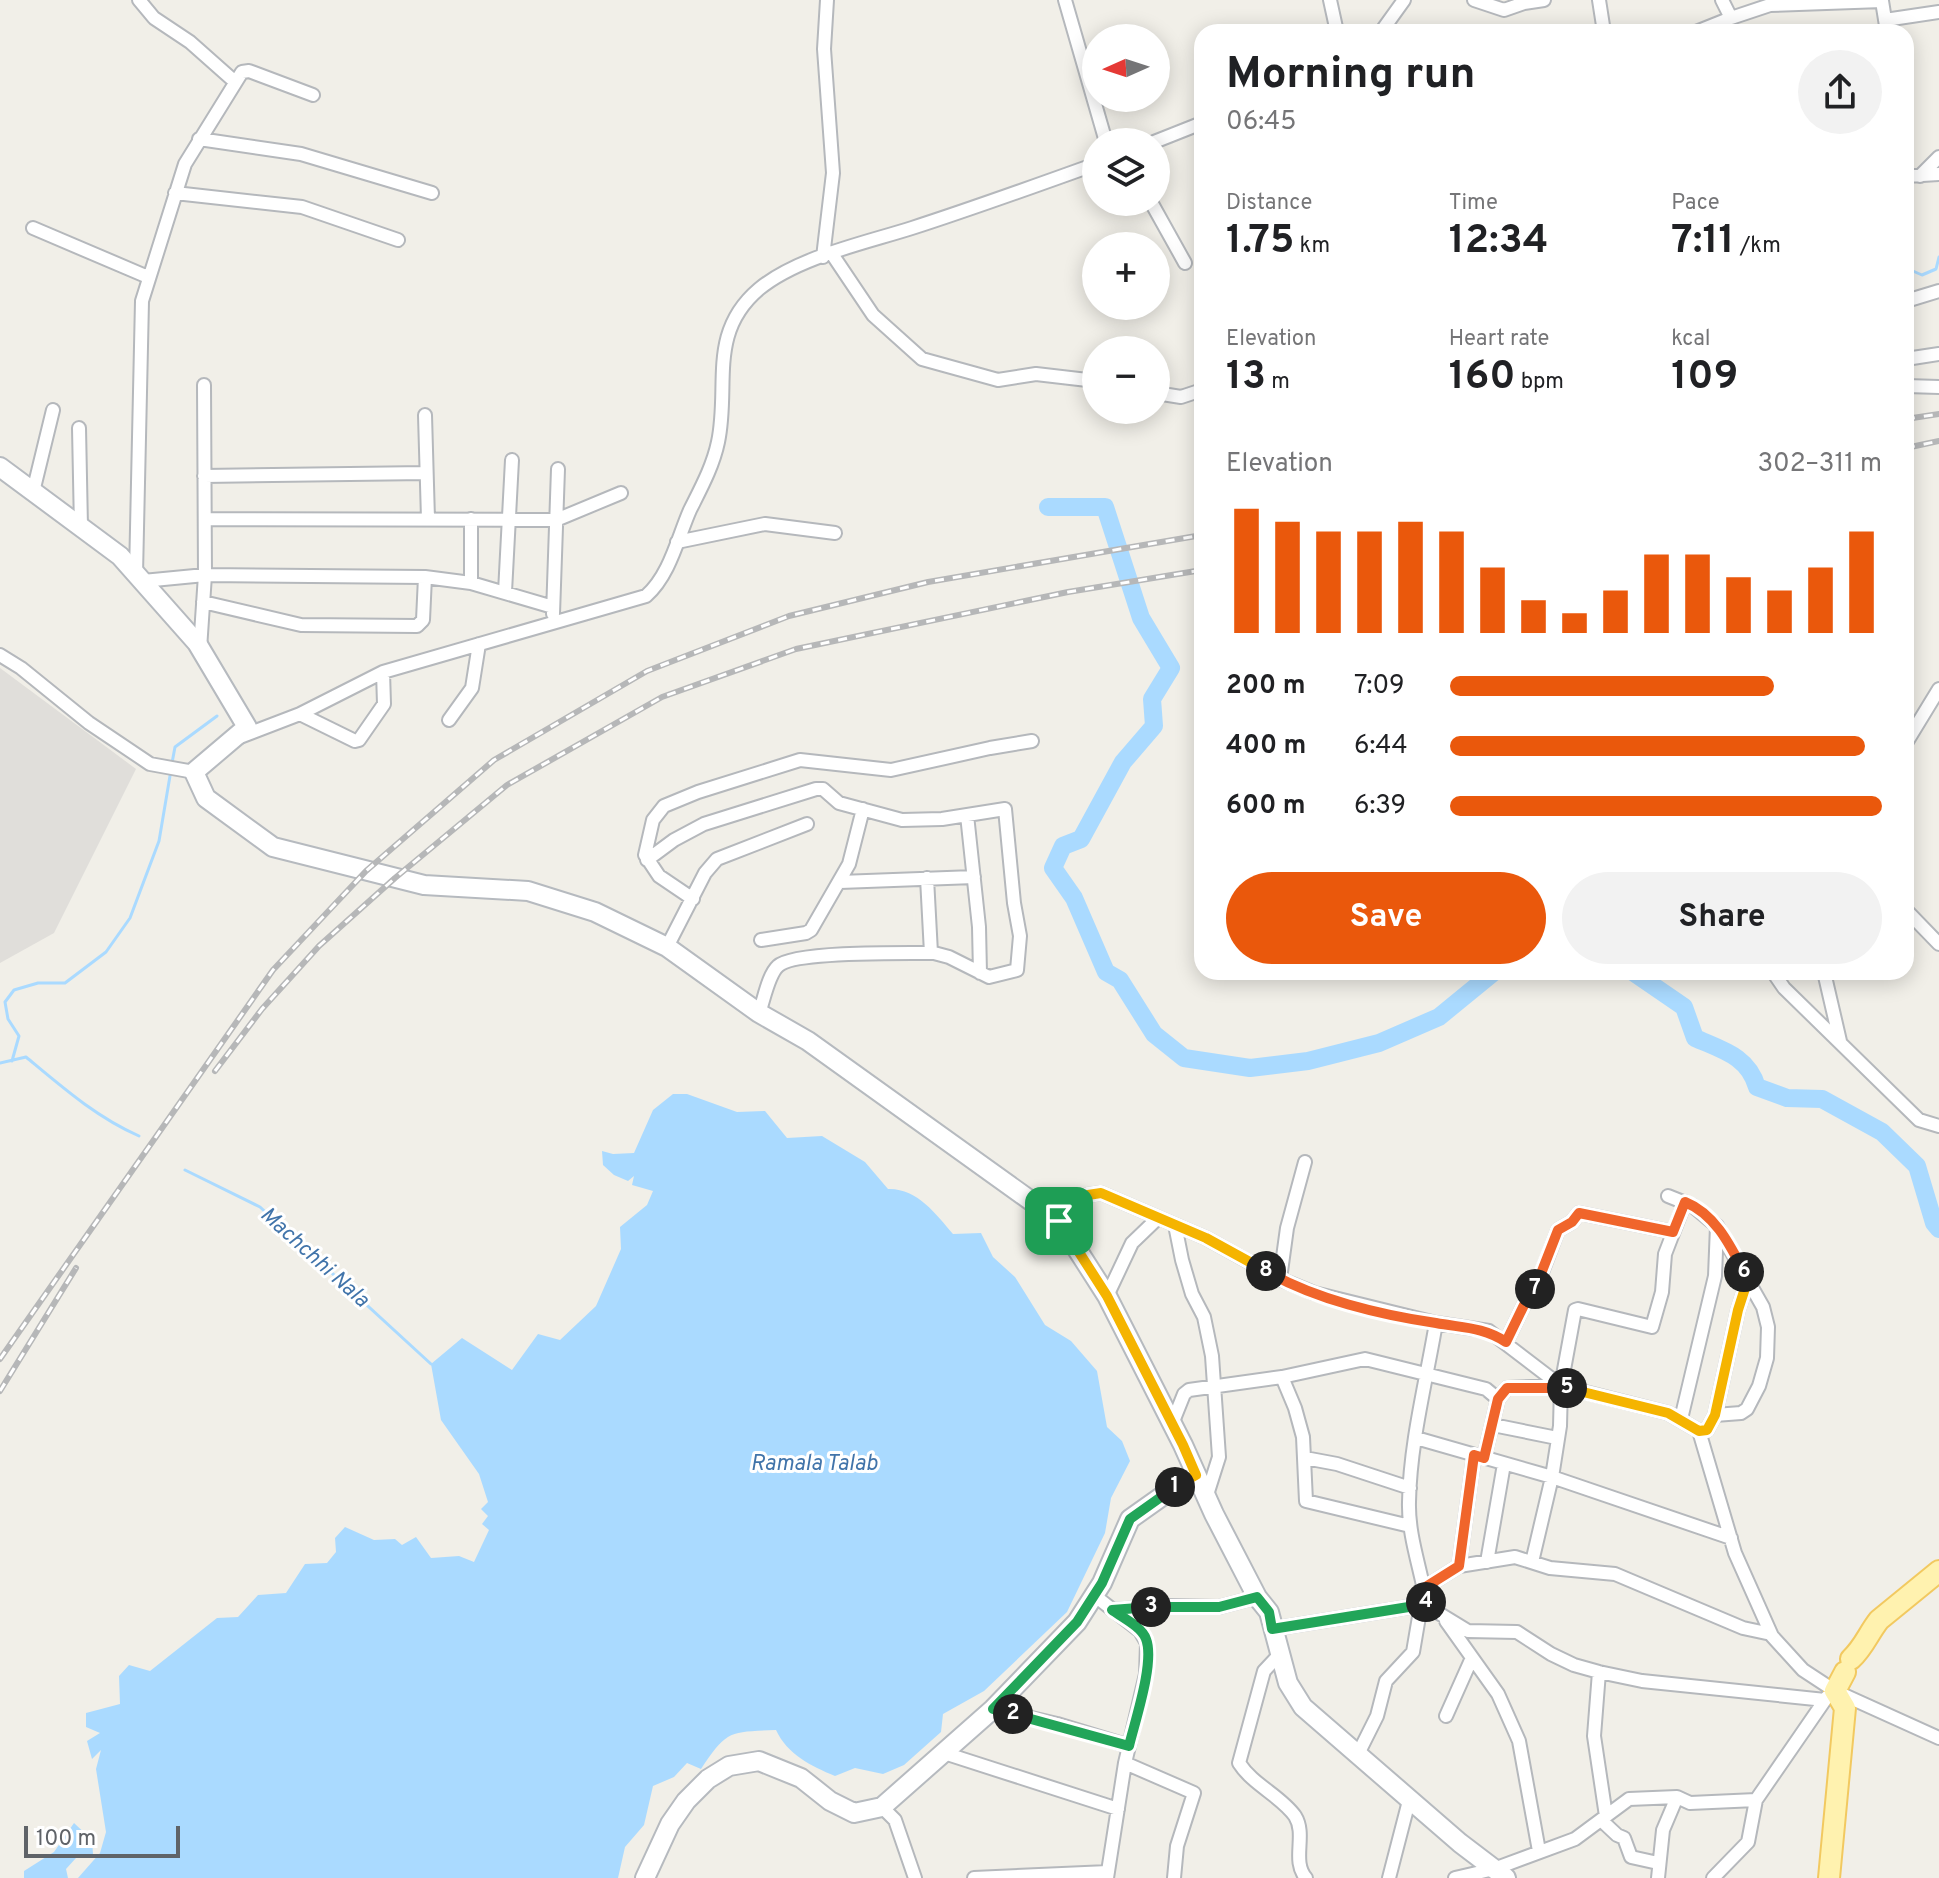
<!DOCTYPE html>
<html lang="en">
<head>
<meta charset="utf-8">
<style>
	:root { --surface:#fff; --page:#f2f2f2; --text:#202124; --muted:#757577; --accent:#ea580c }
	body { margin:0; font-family:Overpass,sans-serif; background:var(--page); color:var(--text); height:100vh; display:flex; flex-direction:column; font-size:30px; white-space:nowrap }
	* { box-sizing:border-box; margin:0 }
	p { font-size:26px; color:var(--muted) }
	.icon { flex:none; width:44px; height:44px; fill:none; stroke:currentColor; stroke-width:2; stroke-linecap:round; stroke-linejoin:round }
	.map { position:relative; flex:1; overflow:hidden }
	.sheet { position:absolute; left:1194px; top:24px; width:720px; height:956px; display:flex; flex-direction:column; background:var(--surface); border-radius:24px; box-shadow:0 4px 20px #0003 }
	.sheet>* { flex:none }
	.needle { width:52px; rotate:267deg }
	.buttons { position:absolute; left:1082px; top:24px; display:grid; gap:16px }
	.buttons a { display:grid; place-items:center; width:88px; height:88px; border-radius:50%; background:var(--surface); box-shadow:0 4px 20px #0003; font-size:40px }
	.scale { position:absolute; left:24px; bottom:20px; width:156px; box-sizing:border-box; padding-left:8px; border:4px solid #5f6368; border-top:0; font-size:22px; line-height:28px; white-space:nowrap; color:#5f6368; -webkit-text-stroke:6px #fff; paint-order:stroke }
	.pin { position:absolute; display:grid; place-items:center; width:68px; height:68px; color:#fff; margin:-34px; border-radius:16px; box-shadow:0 4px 12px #0006 }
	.km { position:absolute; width:40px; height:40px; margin:-20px; border-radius:50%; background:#222; color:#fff; font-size:22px; line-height:40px; text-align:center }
	.round { display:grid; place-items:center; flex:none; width:84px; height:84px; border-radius:42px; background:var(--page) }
	.overview { display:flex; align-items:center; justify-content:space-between; height:136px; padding:0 32px }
	h1 { font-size:44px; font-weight:700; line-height:60px }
	.metrics { display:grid; grid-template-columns:repeat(3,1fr); gap:12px; height:136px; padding:8px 32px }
	.metrics div { display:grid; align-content:center }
	.metrics b { font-size:40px; font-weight:700 }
	.metrics small { font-size:22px; font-weight:400 }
	.metrics p { font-size:22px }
	.chart { height:224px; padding:16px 32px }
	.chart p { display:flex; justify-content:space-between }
	.chart svg { width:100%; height:144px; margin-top:8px; stroke:var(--accent); stroke-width:6 }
	.cta { display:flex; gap:16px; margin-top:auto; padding:16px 32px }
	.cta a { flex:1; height:92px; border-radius:48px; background:var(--accent); color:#fff; font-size:32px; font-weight:700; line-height:92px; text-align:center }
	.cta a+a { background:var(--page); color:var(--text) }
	ul { padding:0 32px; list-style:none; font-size:26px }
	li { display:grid; grid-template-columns:128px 96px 1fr; align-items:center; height:60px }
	li i { height:20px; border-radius:10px; background:var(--accent) }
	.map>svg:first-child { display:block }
	.industrial { fill:#e0deda }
	.water { fill:#aadaff }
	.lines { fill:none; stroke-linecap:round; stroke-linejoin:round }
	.stream { stroke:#aadaff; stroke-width:3 }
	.river { stroke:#aadaff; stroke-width:18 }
	.street-casing { stroke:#b5b8bc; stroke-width:16 }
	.secondary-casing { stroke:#b6babf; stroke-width:22 }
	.primary-casing { stroke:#f2c960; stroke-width:24 }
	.street { stroke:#fff; stroke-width:12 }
	.secondary { stroke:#fff; stroke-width:18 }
	.primary { stroke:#fff2af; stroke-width:20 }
	.rail-casing { stroke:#b6b7b8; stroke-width:6 }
	.rail { stroke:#fff; stroke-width:3; stroke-dasharray:9; stroke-linecap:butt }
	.split-1-casing { stroke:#fff; stroke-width:16 }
	.split-2-casing { stroke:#fff; stroke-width:16 }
	.split-3-casing { stroke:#fff; stroke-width:16 }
	.split-4-casing { stroke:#fff; stroke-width:16 }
	.split-5-casing { stroke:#fff; stroke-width:16 }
	.split-6-casing { stroke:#fff; stroke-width:16 }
	.split-7-casing { stroke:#fff; stroke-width:16 }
	.split-8-casing { stroke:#fff; stroke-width:16 }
	.split-9-casing { stroke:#fff; stroke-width:16 }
	.split-1 { stroke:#f5b400; stroke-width:10 }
	.split-2 { stroke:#22a559; stroke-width:10 }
	.split-3 { stroke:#22a559; stroke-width:10 }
	.split-4 { stroke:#22a559; stroke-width:10 }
	.split-5 { stroke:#f0652b; stroke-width:10 }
	.split-6 { stroke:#f5b400; stroke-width:10 }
	.split-7 { stroke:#f0652b; stroke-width:10 }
	.split-8 { stroke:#f0652b; stroke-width:10 }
	.split-9 { stroke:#f5b400; stroke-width:10 }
	.labels { text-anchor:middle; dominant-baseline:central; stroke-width:6; stroke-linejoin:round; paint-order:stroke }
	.water-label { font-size:22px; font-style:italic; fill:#4174aa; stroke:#fff }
</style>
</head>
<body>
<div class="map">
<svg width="1939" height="1878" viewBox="0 0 1939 1878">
	<rect width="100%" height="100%" fill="#f1efe8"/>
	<path class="industrial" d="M0,668L136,769L54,933L0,963Z"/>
	<path class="water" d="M673,1094H687L737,1112L765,1111L787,1138L822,1136L865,1162L888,1189C917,1188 936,1214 953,1234L981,1233L993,1257L1015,1277L1045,1325L1071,1341L1097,1371L1107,1427L1122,1441L1130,1461L1111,1498L1105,1533L1067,1612L984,1691L943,1714L941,1732L904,1765L883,1774L855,1768L835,1776C811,1766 787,1754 776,1730C729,1732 727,1730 701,1769L687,1763L674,1777L653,1786L644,1825L625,1847L618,1878H78L100,1853L106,1832L96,1769L101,1750L92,1759L87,1741L100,1733L86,1727V1713L120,1704L119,1676L129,1665L150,1671L217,1618L238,1617L258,1595L286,1593L305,1564L327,1563L336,1552L335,1538L345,1527L374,1540L395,1539L402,1545L416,1537L431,1558L459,1556L474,1562L489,1530L482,1524L488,1516L481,1509L488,1502L479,1474L441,1420L431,1364L462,1338L512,1370L538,1334L560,1340L596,1306L621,1249L620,1227L647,1205L653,1191L632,1185L634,1176L628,1181L614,1175L603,1165L602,1151L613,1154L634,1153L653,1110Z
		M74,1823L92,1840L93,1854L76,1858L66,1869L68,1878H24V1871L54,1852Z"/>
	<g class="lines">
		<path class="stream" d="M1906,268L1922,275L1936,269L1939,257
			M172,763L175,747L217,716
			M1647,981L1649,972
			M12,1061L19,1036L8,1019L5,1002L14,990L38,983H65L106,952L130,918L159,841L171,770
			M0,1063L26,1057C62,1087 96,1117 139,1136
			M185,1170L260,1207L431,1364"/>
		<path class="river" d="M1048,507H1105L1141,618L1171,668L1152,699L1154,726L1123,762L1081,839L1063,846L1053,868L1074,898L1106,972L1120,980L1154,1034L1184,1058L1250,1068L1308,1061L1379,1043L1439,1017L1494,972
			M1633,972L1684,1007L1695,1038C1722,1050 1748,1056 1757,1087L1787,1098L1822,1099L1882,1132L1917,1166L1934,1223L1939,1229"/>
		<defs>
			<path id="street" d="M139,0L154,18L190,42L234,81
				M1065,0L1106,142
				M1330,0L1337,32
				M1474,0L1504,10L1524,3L1544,0
				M1599,0L1604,32
				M1722,0L1731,18L1770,5L1882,1L1887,32
				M1885,20L1939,12
				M1381,32L1404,0
				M1696,32L1731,18
				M199,139L301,154L432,193
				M1154,142L1202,123
				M1906,176L1939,174
				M1920,176L1939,157
				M175,193L302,207L398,240
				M1151,202L1185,263
				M33,228L148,277
				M832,254L873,315L922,359L998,380L1036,374L1096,381
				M823,257L833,173L824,49L827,0
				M1906,301L1939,291
				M1906,359L1939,354
				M1906,386L1939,387
				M1156,393L1181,397L1202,390
				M425,415L428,519
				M79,428L81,527
				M204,476L426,473
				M33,492L53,410
				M205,519L556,520L621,493
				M471,519V583
				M677,542L765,524L835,533
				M136,574L142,301L185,164L242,72L249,71L313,95
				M143,581L205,575L425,577L471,583L553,607
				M505,592L512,460
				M203,602L301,625L417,626L423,620L425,577
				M553,614L558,469
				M200,649L205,575L204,385
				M0,655L21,668L89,723L150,764L194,772
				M300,714L355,741L359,740L384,704L383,672
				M449,720L472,688L479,644
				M240,737L300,714L383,672L646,596C670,575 678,537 690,510C701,488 713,466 718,442C730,386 707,333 759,289C798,257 865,243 912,228C974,208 1035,186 1096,164
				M1906,743L1939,689
				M967,815L979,927L980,973
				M647,860L674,840L704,824L816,789H823L839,803L902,820L942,819L1005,809L1014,903L1020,936L1017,970L989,977L949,957L934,953C908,953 793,951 778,966C768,975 764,1000 759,1013
				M927,878L931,953
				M840,882L974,877
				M693,899L659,876L645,855L653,820L664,806L698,792L800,760L891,770L990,748L1032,741
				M1906,910L1939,944
				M761,940L806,933L811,930L849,864L863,809
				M667,947L705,873L717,859L807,824
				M1773,972L1784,988L1919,1120L1939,1126
				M1824,972L1840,1041
				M1668,1196L1693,1206L1717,1226L1763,1307L1768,1327L1767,1358L1759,1386L1747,1409L1741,1413L1715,1415L1707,1430L1699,1431
				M1059,1221L1088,1195L1101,1193L1206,1238L1280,1279L1314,1293L1436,1323
				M1175,1225L1182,1260L1192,1294L1204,1317L1212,1356L1219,1457L1206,1498
				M1280,1279L1287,1228L1305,1162
				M1107,1296L1132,1243L1158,1218
				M1506,1342L1524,1305L1536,1288L1558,1230L1572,1222L1579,1213L1673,1232
				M1282,1377L1295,1408L1303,1437L1306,1501L1410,1526
				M1561,1386L1489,1331L1436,1323C1426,1382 1410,1443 1409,1502C1408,1537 1422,1572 1427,1606L1468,1631L1517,1632L1551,1654L1574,1665L1599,1672L1642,1681L1825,1700
				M1715,1415L1738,1310L1748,1279
				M1681,1419L1715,1276L1717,1226
				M1172,1424L1184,1394L1189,1390L1282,1377L1365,1359L1486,1389L1498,1399L1507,1388L1561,1386L1668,1413L1699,1431L1735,1553L1772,1636L1803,1670L1835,1691L1939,1738
				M1493,1425L1557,1438
				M1416,1438L1552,1477L1731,1538
				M1305,1458L1337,1464L1410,1488
				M1484,1458L1498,1399
				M1487,1562L1504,1464
				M1532,1562L1552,1477L1560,1426L1561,1386L1575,1310L1578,1309L1652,1327L1662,1292L1665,1254L1685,1202
				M1459,1566L1474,1455
				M1424,1588L1459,1566L1515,1557L1550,1568L1615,1574L1743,1628L1771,1634
				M1095,1596L1140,1631L1147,1643L1146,1674L1125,1763L1107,1878
				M1112,1610L1165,1606L1219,1607L1257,1597
				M1446,1621L1498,1694L1519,1741L1539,1851
				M1272,1629L1421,1605L1425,1610
				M1279,1655L1264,1671L1239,1763C1253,1785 1281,1796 1295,1816C1307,1835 1291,1861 1306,1878
				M1599,1672L1594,1736L1606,1816
				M993,1709L1057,1724L1129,1746
				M1446,1716L1471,1660
				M944,1753L1118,1809
				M1358,1754L1377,1716L1386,1681L1413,1652L1421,1605
				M1125,1763L1194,1793L1177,1846L1174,1878
				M882,1807L895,1820L915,1878
				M1601,1820L1617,1835L1624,1838L1631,1857L1658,1863
				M974,1878L1108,1872
				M1389,1878L1410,1797
				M1455,1878L1494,1869L1575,1839L1629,1799L1677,1797L1690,1803L1756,1800L1827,1697
				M1658,1878L1663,1830L1677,1797
				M1713,1878L1748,1842L1756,1800"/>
			<path id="secondary" d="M0,467L120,556L197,643L247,727L194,772L206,798L273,847L424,885L528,891L595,912L667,947L759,1013L808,1041L1059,1221L1107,1296L1183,1445L1214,1514L1257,1597L1269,1612L1288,1683L1303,1707L1460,1843L1506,1878
				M645,1878L670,1824L686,1801L708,1779L729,1766L759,1761L801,1778L830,1801L854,1813L882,1807L993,1709L1077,1622L1102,1583L1130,1519L1178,1485L1196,1475"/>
			<path id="primary" d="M1851,1659C1864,1647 1868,1634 1879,1620L1939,1571
				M1829,1878L1845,1708L1835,1691L1845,1672"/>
		</defs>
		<use href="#street" class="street-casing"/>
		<use href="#secondary" class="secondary-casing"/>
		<use href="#primary" class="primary-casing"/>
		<use href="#street" class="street"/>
		<use href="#secondary" class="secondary"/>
		<use href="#primary" class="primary"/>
		<defs>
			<path id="rail" d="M1906,419L1939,414
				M1906,448L1939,441
				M215,1071L262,1009L319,946L395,878L507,785L662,697L796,649L1068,592L1202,570
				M0,1359L273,970L366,871L494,760L647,671L789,616L928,582L1202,535
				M0,1391L76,1268"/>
		</defs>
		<use href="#rail" class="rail-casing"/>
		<use href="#rail" class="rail"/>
	</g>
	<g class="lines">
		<defs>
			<path id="split-1" d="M1059,1221L1107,1296L1183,1445L1196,1475L1175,1487"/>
			<path id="split-2" d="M1013,1714L993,1709L1077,1622L1102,1583L1130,1519L1175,1487"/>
			<path id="split-3" d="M1013,1714L1129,1746C1135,1721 1155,1662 1146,1639C1142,1627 1122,1617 1112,1610L1151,1607"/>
			<path id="split-4" d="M1151,1607H1219L1257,1597L1269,1612L1272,1629L1421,1605L1426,1612V1602"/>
			<path id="split-5" d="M1426,1602L1424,1588L1459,1566L1474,1455L1484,1458L1498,1399L1507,1388H1567"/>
			<path id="split-6" d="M1567,1388L1668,1413L1699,1431L1707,1430L1715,1415L1738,1310L1748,1279L1744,1272"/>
			<path id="split-7" d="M1535,1289L1558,1230L1572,1222L1579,1213L1673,1232L1685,1202C1715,1214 1730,1245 1744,1272"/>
			<path id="split-8" d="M1266,1271C1314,1299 1381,1315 1436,1323C1463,1328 1483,1327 1506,1342L1524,1305L1535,1289"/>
			<path id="split-9" d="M1059,1221L1088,1195L1101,1193L1206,1238L1266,1271"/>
		</defs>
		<use href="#split-1" class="split-1-casing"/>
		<use href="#split-2" class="split-2-casing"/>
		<use href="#split-3" class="split-3-casing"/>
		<use href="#split-4" class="split-4-casing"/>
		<use href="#split-5" class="split-5-casing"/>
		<use href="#split-6" class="split-6-casing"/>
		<use href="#split-7" class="split-7-casing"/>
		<use href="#split-8" class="split-8-casing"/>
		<use href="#split-9" class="split-9-casing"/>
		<use href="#split-1" class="split-1"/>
		<use href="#split-2" class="split-2"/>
		<use href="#split-3" class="split-3"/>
		<use href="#split-4" class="split-4"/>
		<use href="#split-5" class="split-5"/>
		<use href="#split-6" class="split-6"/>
		<use href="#split-7" class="split-7"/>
		<use href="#split-8" class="split-8"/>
		<use href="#split-9" class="split-9"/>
	</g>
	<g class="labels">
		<g class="water-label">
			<text transform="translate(314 1258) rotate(42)">Machchhi Nala</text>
			<text x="814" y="1464">Ramala Talab</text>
		</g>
	</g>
</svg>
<div class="buttons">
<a><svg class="needle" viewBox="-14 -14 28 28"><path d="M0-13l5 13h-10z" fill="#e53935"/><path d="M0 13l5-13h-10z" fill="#757577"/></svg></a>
<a><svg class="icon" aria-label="layers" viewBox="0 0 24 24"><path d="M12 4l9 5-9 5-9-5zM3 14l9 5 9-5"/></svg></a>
<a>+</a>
<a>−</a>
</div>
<div class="scale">100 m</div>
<div class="pin" style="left:1059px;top:1221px;background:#1e9e55"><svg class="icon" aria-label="arrive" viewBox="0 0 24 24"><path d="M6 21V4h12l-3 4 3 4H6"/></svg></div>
<b class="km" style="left:1175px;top:1487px">1</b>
<b class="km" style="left:1013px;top:1714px">2</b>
<b class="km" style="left:1151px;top:1607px">3</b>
<b class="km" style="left:1426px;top:1602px">4</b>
<b class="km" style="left:1567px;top:1388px">5</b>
<b class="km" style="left:1744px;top:1272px">6</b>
<b class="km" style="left:1535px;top:1289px">7</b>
<b class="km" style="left:1266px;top:1271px">8</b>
<section class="sheet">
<div class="overview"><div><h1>Morning run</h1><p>06:45</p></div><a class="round"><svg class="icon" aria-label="share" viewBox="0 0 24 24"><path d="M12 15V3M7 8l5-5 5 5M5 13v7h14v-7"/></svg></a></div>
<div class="metrics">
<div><p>Distance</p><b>1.75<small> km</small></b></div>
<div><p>Time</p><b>12:34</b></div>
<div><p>Pace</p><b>7:11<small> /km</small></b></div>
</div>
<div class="metrics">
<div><p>Elevation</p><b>13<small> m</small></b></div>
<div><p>Heart rate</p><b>160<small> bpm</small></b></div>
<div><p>kcal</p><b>109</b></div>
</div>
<div class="chart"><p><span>Elevation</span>302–311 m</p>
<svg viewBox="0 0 160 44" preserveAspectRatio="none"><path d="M5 44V6M15 44V10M25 44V13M35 44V13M45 44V10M55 44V13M65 44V24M75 44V34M85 44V38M95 44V31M105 44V20M115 44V20M125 44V27M135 44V31M145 44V24M155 44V13"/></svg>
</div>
<ul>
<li><b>200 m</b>7:09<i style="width:75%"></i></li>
<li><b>400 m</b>6:44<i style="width:96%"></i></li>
<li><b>600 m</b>6:39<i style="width:100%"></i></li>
</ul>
<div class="cta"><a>Save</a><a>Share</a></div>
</section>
</div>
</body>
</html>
